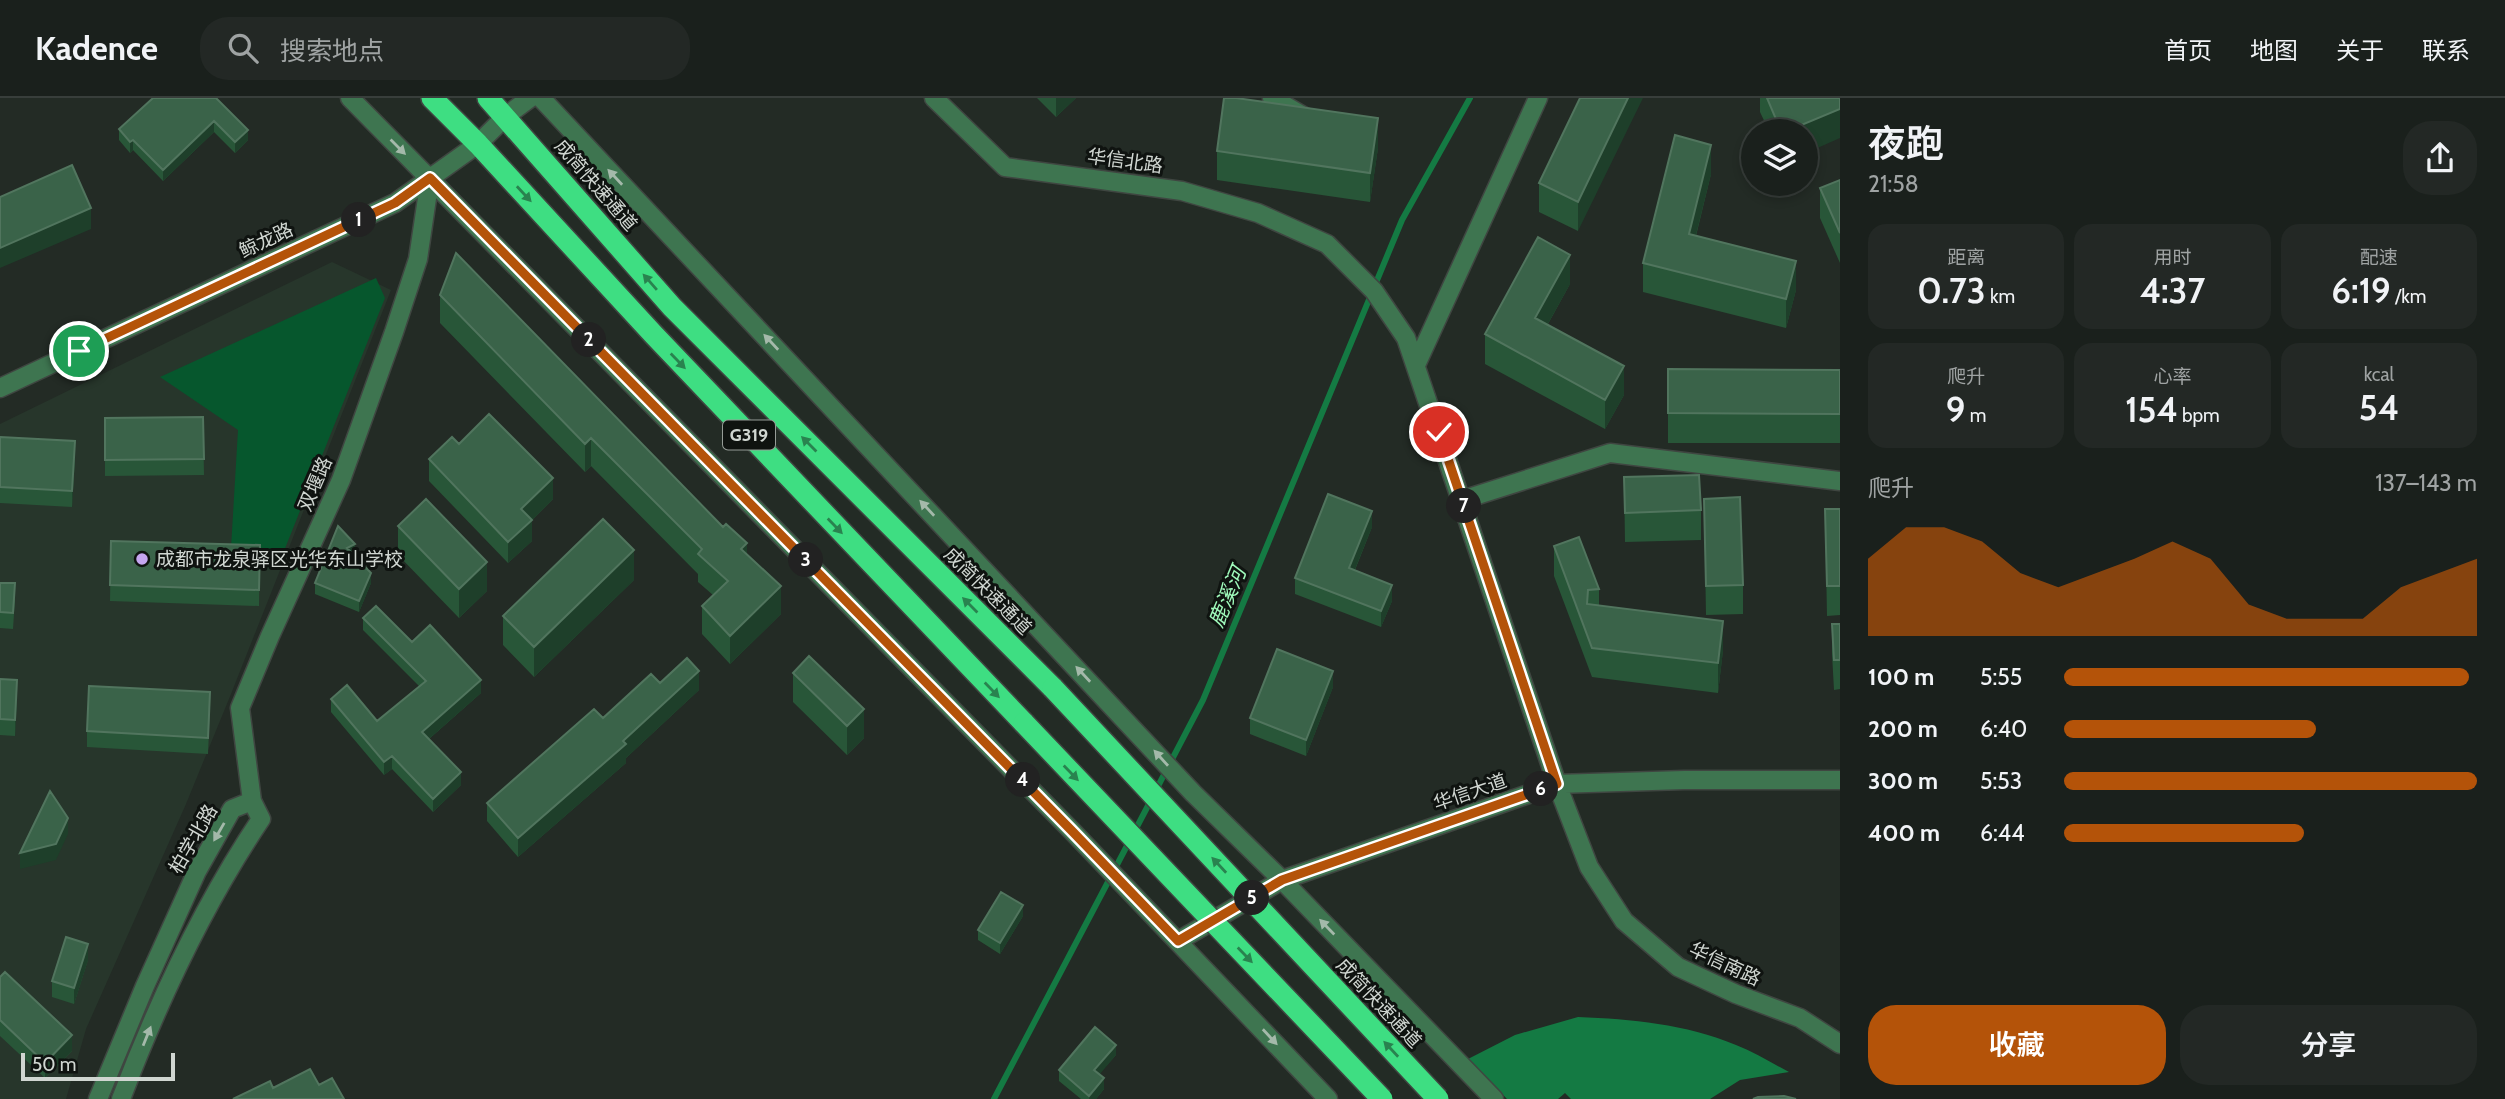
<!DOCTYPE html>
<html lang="zh">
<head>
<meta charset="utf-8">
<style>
	:root { --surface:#1a201c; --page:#232825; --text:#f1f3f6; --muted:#9fa3a3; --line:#383e3b; --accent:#b45309 }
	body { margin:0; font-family:Cabin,"Noto Sans SC",sans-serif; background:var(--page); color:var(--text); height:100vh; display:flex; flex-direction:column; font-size:26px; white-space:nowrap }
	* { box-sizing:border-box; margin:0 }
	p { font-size:23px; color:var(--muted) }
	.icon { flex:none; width:38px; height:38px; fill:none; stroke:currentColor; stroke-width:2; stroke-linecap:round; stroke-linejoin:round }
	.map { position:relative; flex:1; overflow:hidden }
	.drawer { display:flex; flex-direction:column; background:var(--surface); width:665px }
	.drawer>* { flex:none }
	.tools { position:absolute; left:1741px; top:21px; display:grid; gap:14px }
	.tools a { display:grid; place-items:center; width:77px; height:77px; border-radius:50%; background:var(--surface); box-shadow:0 4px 10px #0003,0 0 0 2px var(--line); font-size:35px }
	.scale { position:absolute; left:21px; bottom:18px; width:154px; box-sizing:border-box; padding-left:7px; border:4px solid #d0d6d1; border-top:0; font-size:19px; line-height:24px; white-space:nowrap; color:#d0d6d1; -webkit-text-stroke:5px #0f1310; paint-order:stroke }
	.pin { position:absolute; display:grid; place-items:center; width:60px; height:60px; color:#fff; margin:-30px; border:4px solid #fff; border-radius:50%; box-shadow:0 2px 7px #0007 }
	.km { position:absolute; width:35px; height:35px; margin:-18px; border-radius:50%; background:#222; color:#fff; font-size:19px; line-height:35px; text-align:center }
	.round { display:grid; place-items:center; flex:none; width:74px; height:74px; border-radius:28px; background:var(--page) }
	.headline { display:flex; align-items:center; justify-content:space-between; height:119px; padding:0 28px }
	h1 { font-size:38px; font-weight:600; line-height:52px }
	.metrics { display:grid; grid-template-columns:repeat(3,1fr); gap:10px; height:119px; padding:7px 28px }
	.metrics div { display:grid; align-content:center; border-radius:18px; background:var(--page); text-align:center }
	.metrics b { font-size:35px; font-weight:600 }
	.metrics small { font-size:19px; font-weight:400 }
	.metrics p { font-size:19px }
	.chart { height:196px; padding:14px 28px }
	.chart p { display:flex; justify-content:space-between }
	.chart svg { width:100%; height:126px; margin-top:7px; fill:var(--accent); opacity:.7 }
	.primary-button { display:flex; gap:14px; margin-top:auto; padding:14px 28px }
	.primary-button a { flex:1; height:80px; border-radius:28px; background:var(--accent); color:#fff; font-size:28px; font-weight:600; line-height:80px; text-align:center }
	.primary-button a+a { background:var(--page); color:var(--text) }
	ul { padding:0 28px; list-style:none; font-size:23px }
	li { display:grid; grid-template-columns:112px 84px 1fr; align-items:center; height:52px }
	li i { height:18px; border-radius:9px; background:var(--accent) }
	header { display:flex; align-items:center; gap:42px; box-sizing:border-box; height:98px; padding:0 35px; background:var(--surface); border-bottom:2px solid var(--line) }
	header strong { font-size:33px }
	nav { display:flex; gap:38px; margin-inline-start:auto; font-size:24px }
	.search { width:490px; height:63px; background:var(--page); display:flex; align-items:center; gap:18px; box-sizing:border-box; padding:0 24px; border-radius:28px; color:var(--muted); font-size:26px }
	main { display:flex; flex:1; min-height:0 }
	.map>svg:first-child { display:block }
	.built { fill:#27362b }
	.green { fill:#06572d }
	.water { fill:#147a43 }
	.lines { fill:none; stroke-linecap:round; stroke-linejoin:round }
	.stream { stroke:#147a43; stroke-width:6 }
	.minor-casing { stroke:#3f4641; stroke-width:21 }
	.highway-casing { stroke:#3f4641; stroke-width:24 }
	.minor { stroke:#3e7550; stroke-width:18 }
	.highway { stroke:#3ede82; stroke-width:21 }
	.highway-bridge-casing { stroke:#3f4641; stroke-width:24; stroke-linecap:butt }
	.highway-bridge { stroke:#3ede82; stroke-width:21 }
	.wall { fill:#285638 }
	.shaded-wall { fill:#1e3f2a }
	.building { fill:#3a6349; stroke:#51755e; stroke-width:2 }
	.oneway { fill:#a4b9aa }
	.oneway2 { fill:#29834f }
	.route-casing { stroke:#fff; stroke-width:14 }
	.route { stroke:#b45309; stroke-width:9 }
	.poi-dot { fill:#c5a6f0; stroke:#0f1310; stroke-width:2.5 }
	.labels { text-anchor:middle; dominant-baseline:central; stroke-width:6; stroke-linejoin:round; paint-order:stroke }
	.shield { fill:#0f1310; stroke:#969c97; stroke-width:2 }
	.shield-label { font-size:18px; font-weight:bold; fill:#d0d6d1 }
	.street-label { font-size:19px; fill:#d0d6d1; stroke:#0f1310 }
	.poi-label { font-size:19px; fill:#d0d6d1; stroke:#0f1310; text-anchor:start }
	.water-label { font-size:21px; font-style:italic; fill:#a0fbbc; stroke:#0f1310 }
</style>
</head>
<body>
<header>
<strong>Kadence</strong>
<div class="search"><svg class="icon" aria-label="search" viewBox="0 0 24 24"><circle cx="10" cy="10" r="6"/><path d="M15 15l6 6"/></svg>搜索地点</div>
<nav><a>首页</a><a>地图</a><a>关于</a><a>联系</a></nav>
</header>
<main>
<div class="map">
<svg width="1840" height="1001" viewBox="0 0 1840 1001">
	<rect width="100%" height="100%" fill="#232b25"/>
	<path class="built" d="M332,164L391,192L231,596L186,706L86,931L66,1001H0V326Z"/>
	<path class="green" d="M376,180L385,200L284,453L231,450L238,332L160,279Z"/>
	<path class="water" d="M1578,919C1632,921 1685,926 1736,947C1754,954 1772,965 1789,974L1740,982L1710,1001H1571L1565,995L1558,1001H1507L1468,961L1515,937Z"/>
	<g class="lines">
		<path class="stream" d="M1156,692L1203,602L1402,122L1470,0
			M994,1001L1151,702"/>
		<defs>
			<path id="minor" d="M350,0L1073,734L1328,1001
				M541,0L1193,695L1282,782L1494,1001
				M934,0L1005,69L1182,93L1258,115L1327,146L1374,193L1406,240L1557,686L1589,769L1624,823L1678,869L1736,896L1800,920L1840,946
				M1272,0L1305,19
				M1416,267L1538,0
				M0,290L395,105L478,46L506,18L530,0
				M1462,402L1610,355L1840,383
				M252,703L240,610L270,538L341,382L394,234L418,161L430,80
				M1178,843L1282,782L1557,686L1684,682H1840
				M98,1001L145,888L197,773L232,711L252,703L261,721C203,807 158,904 121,1001"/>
			<path id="highway" d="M432,0L478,46L654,237L1024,625
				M488,0L672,209L1053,590"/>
		</defs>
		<use href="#minor" class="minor-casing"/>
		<use href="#highway" class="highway-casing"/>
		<use href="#minor" class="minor"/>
		<use href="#highway" class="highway"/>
		<defs>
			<path id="highway-bridge" d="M1053,590L1438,1001
				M1024,625L1382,1001"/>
		</defs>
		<use href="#highway-bridge" class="highway-bridge-casing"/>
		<use href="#highway-bridge" class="highway-bridge"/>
	</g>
	<path class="wall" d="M216,0L248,42L235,55L214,34L163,83L133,52L130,55L119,42V31Z
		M1037,0H1076L1056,19Z
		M1580,0L1578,133L1539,114V85Z
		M1760,0H1840L1806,33H1769L1760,14Z
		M1378,50L1370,104L1217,82V53Z
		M1711,76L1696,138L1796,192L1786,230L1643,194V165Z
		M1840,82V165L1820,120V90Z
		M1570,186L1548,226L1624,297L1605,331L1485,266V236Z
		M440,197L747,457L781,516L730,566L702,536V508L713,497L698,484V476L591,368L585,374L440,225Z
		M1668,271L1840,272V345H1668Z
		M203,319L204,377L105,378V320Z
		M0,339L75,359L72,409L0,405Z
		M459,346L553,401L532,422V443L508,465L429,383V361Z
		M1624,379L1701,412V442L1625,444Z
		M1704,401L1743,487V516L1706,517Z
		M1825,411H1840V517L1827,518Z
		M338,428L371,485L359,514L315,496V485Z
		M398,428L487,493L459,520L398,457Z
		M1372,429L1355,472L1392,503L1381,529L1295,496V480Z
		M111,443L260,447L259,508L110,503Z
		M1554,448L1599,491V507L1723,552L1718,595L1592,579L1554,478Z
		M634,482L534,579L503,547V518Z
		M0,485L15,501L13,531L0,530Z
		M363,520L412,544L481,595L429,641L461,687L433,714L392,671L384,677L331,614V601L377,623L419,588L363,532Z
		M1832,526H1840V591L1834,592L1832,556Z
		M793,575L864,640L847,657L793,604Z
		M0,581L17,597L15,638L0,637Z
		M660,585L699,592L626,660V665L518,759L487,723V705Z
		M1333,589L1306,658L1250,636V620Z
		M210,610L208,656L87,649V633Z
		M1023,818L1000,856L978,842V832Z
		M88,862L74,906L52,899V883Z
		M0,879L72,953L45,980L0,938Z
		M1116,957L1099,976L1104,991L1096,1001H1081L1059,983V972Z"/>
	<path class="shaded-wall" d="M1056,0H1076L1056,19Z
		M1628,0H1643L1578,133V104Z
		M1840,11V40L1806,55V33H1787Z
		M1378,20V50L1370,104V75Z
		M214,23V34L163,83V72Z
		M248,32V42L235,55V44Z
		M133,42V52L130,55V44Z
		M1711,47V76L1689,165V136Z
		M91,110V131L0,170V150Z
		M1570,157V186L1535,249V220Z
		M1796,163V192L1786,230V201Z
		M1624,268V297L1605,331V302Z
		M591,340V368L585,374V346Z
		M75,343V359L72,409V393Z
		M553,380V401L532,422V443L508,465V444L521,411Z
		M1372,413V429L1349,486V470Z
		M747,445V473L741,451Z
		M355,446V457L347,461V450Z
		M634,452V482L534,579V549Z
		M487,464V493L459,520V491Z
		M371,475V485L359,514V503Z
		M1392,487V503L1381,529V513Z
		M781,488V516L730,566V538Z
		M1723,523V552L1718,595V565Z
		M699,573V592L626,660V665L518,759V740Z
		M1333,573V589L1306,658V642Z
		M17,582V597L15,638V622Z
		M481,582V595L422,647V634Z
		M864,611V640L847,657V628Z
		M392,658V671L384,677V664Z
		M461,674V687L433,714V701Z
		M68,720V736L56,762L20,771V755Z
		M1023,807V818L1000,856V845Z
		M88,846V862L74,906V890Z
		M72,937V953L45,980V965Z
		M1116,947V957L1094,983V972Z
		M1104,980V991L1096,1001H1089V998Z"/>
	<path class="building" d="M153,0H216L248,32L235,44L214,23L163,72L133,42L130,44L119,31Z
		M1224,0H1236L1378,20L1370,75L1217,53Z
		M1580,0H1628L1578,104L1539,85Z
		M1767,0H1840V11L1787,33H1781Z
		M1675,37L1711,47L1689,136L1796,163L1786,201L1643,165Z
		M72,67L91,110L0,150V99Z
		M1840,82V135L1820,90Z
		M1538,139L1570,157L1535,220L1624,268L1605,302L1485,236Z
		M456,155L723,429L726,426L747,445L741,451L781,488L730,538L702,508L728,483L698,456L702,451L591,340L585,346L440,197Z
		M1668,271L1840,272V316L1668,315Z
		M489,316L553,380L521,411L532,422L508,444L429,361L452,339L459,346Z
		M203,319L204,361L105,362V320Z
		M0,339L75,343L72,393L0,389Z
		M1699,377L1701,412L1625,415L1624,379Z
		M1328,396L1372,413L1349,470L1392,487L1381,513L1295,480Z
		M1740,399L1743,487L1706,488L1704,401Z
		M426,401L487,464L459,491L398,428Z
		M1825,411H1840V488H1827Z
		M603,421L634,452L534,549L503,518Z
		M338,428L355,446L347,450L371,475L359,503L315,485Z
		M1579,439L1599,491L1588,492L1587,506L1723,523L1718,565L1592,550L1554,448Z
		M111,443L260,447L259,492L110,487Z
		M0,485H15L13,515L0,514Z
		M376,508L412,544L430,527L481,582L422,634L461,674L433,701L392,658L384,664L331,601L347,587L377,623L426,583L363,520Z
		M1832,526H1840V562H1834Z
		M1277,551L1333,573L1306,642L1250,620Z
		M809,558L864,611L847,628L793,575Z
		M687,560L699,573L623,643L626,646L518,740L487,705L594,611L603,620L651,576L660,585Z
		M0,581L17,582L15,622L0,621Z
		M89,588L210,594L208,640L87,633Z
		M50,693L68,720L56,746L20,755Z
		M1001,794L1023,807L1000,845L978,832Z
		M66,839L88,846L74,890L52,883Z
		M5,874L72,937L45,965L0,922V879Z
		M1095,929L1116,947L1094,972L1104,980L1089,998L1059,972Z
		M310,971L319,987L332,980L344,1001H233L270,983L273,990Z
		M1784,998L1796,1001H1753L1758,999Z"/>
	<defs><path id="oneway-solid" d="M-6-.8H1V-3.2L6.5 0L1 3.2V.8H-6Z" transform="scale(1.75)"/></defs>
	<g class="oneway">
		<use href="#oneway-solid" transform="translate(398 49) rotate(45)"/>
		<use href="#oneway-solid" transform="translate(615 79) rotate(-133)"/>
		<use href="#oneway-solid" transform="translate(771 244) rotate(-133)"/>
		<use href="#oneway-solid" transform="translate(927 410) rotate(-133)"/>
		<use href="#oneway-solid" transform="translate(1083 576) rotate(-133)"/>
		<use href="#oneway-solid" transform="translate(1161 660) rotate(-132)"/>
		<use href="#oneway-solid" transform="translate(219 734) rotate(120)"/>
		<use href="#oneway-solid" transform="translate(1327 829) rotate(-134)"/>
		<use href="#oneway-solid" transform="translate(147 938) rotate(-68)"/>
		<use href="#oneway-solid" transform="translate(1270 939) rotate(47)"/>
	</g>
	<g class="oneway2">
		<use href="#oneway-solid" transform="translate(524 96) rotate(47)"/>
		<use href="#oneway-solid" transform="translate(650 184) rotate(-131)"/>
		<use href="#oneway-solid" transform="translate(678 263) rotate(46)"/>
		<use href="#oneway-solid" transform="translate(809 346) rotate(-135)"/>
		<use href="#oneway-solid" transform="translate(835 428) rotate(46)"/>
		<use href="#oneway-solid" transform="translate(970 507) rotate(-135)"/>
		<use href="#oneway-solid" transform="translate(992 592) rotate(46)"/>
		<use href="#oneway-solid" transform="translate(1071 675) rotate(46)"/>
		<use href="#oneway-solid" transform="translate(1219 767) rotate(-133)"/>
		<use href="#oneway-solid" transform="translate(1245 857) rotate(46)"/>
		<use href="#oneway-solid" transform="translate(1391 951) rotate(-133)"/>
	</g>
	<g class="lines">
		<defs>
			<path id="route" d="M79,253L395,105L430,80L1073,734L1178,843L1282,782L1557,686L1439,334"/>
		</defs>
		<use href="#route" class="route-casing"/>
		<use href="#route" class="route"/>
	</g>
	<circle class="poi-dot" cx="142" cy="461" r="7"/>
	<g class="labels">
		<rect class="shield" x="723" y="322.5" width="52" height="29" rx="5"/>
		<g class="shield-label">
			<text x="749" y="337">G319</text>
		</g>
		<g class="street-label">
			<text transform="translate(1125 63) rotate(8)">华信北路</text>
			<text transform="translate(596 87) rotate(49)">成简快速通道</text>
			<text transform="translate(266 142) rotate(-25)">鲸龙路</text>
			<text transform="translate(315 386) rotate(-67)">双堰路</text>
			<text transform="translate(988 493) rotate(45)">成简快速通道</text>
			<text transform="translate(1470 694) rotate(-19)">华信大道</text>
			<text transform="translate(193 741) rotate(-60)">柏学北路</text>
			<text transform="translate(1725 866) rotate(25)">华信南路</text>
			<text transform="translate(1379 905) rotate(47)">成简快速通道</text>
		</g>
		<g class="poi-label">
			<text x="156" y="461">成都市龙泉驿区光华东山学校</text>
		</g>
		<g class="water-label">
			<text transform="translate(1227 499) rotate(-67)">鹿溪河</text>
		</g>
	</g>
</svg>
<div class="tools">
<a><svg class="icon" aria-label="layers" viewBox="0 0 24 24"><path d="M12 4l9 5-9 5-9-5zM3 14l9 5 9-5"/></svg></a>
</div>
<div class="scale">50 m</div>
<div class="pin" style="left:79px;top:253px;background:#1e9e55"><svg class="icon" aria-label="arrive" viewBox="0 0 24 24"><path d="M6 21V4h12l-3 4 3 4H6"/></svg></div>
<div class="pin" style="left:1439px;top:334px;background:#d93025"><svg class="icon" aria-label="check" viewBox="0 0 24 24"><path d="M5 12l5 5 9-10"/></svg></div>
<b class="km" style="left:359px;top:122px">1</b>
<b class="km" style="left:589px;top:242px">2</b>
<b class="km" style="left:806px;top:462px">3</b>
<b class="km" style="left:1023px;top:682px">4</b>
<b class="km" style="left:1252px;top:800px">5</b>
<b class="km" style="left:1541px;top:691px">6</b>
<b class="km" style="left:1464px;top:408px">7</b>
</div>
<section class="drawer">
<div class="headline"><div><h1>夜跑</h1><p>21:58</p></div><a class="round"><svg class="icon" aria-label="share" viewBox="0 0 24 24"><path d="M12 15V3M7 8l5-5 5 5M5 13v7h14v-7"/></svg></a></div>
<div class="metrics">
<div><p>距离</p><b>0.73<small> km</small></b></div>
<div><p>用时</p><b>4:37</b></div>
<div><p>配速</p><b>6:19<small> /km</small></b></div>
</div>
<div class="metrics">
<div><p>爬升</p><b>9<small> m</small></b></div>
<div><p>心率</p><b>154<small> bpm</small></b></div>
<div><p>kcal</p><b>54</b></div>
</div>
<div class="chart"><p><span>爬升</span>137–143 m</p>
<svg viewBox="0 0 160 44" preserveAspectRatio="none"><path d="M0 44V17L10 6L20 6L30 11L40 22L50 27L60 22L70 17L80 11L90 17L100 33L110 38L120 38L130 38L140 27L150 22L160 17V44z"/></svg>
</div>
<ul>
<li><b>100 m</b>5:55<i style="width:98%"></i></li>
<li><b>200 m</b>6:40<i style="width:61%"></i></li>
<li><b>300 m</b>5:53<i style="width:100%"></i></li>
<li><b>400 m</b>6:44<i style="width:58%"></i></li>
</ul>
<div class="primary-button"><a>收藏</a><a>分享</a></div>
</section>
</main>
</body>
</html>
